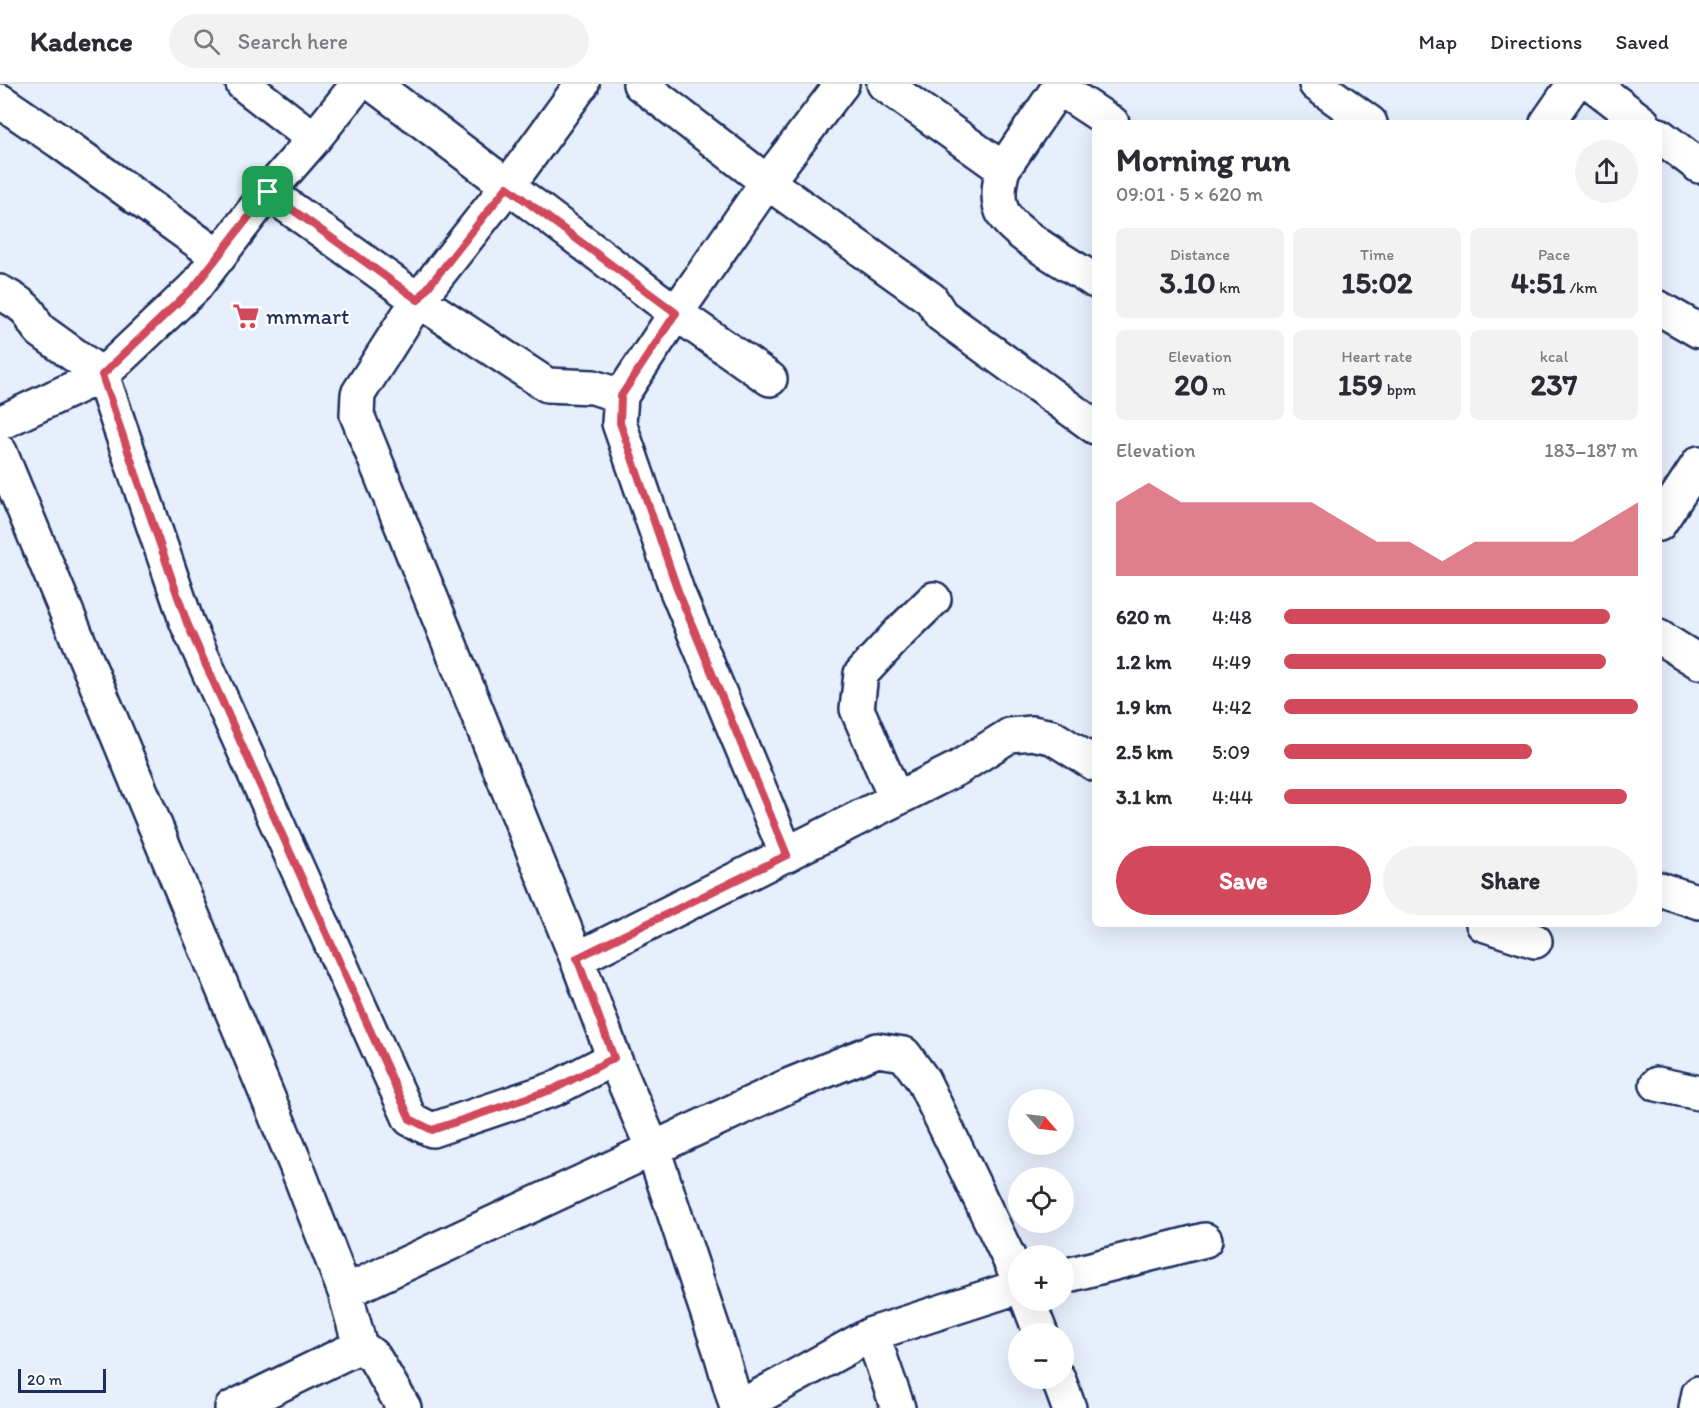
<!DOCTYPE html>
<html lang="en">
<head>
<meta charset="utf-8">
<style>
	:root { --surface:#fff; --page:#f2f2f3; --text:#2b2b33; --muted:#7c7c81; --line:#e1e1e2; --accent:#d1495b }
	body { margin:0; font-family:Itim,sans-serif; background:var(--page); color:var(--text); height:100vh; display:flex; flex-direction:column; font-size:22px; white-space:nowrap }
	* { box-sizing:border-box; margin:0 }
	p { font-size:20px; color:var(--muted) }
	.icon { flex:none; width:33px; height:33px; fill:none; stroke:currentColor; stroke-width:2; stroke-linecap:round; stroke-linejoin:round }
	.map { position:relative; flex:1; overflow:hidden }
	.details { position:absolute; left:1092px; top:36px; width:570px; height:807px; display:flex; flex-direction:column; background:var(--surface); border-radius:9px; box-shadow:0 6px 24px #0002 }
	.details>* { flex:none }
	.needle { width:39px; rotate:118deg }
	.tools { position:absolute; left:1008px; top:1005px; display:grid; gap:12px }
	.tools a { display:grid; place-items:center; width:66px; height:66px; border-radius:50%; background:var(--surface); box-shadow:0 6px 24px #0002; font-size:30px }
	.scale { position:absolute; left:18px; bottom:15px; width:88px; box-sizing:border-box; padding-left:6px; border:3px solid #1b2f5e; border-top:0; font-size:16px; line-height:21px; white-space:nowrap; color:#1b2f5e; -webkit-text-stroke:4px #fff; paint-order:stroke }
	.pin { position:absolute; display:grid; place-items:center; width:51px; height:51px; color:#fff; margin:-26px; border-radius:12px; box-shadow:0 3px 9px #0006 }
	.round { display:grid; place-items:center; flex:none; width:63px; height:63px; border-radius:32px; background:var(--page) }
	.summary { display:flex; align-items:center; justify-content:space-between; height:102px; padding:0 24px }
	h1 { font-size:33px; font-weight:700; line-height:45px }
	.metrics { display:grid; grid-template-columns:repeat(3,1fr); gap:9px; height:102px; padding:6px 24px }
	.metrics div { display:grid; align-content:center; border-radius:9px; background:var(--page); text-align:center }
	.metrics b { font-size:30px; font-weight:700 }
	.metrics small { font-size:16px; font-weight:400 }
	.metrics p { font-size:16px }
	.chart { height:168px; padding:12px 24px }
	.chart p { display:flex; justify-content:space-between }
	.chart svg { width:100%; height:108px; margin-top:6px; fill:var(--accent); opacity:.7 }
	.button { display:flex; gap:12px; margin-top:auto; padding:12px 24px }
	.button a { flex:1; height:69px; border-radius:36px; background:var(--accent); color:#fff; font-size:24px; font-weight:700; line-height:69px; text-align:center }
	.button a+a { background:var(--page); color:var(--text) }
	ul { padding:0 24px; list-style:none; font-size:20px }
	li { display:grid; grid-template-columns:96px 72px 1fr; align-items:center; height:45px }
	li i { height:15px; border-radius:8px; background:var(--accent) }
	header { display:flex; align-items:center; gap:36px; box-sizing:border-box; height:84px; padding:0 30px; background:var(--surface); border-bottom:2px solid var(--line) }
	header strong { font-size:28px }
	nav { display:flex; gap:33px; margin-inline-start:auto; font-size:21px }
	.search { width:420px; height:54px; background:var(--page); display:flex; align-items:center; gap:15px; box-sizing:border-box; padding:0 21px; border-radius:33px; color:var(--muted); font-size:22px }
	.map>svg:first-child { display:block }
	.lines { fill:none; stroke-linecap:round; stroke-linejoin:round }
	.street-casing { stroke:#1b2f5e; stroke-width:38 }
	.street { stroke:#fff; stroke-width:33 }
	.route-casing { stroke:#fff; stroke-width:12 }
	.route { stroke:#d1495b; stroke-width:8 }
	.labels { text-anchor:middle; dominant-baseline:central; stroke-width:4.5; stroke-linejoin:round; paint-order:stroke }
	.poi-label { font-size:22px; fill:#1b2f5e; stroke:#fff; text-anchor:start }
</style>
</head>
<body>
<header>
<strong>Kadence</strong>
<div class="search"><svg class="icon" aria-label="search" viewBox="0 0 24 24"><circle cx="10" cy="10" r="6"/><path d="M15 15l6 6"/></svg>Search here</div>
<nav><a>Map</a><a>Directions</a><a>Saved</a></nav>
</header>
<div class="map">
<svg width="1699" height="1324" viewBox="0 0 1699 1324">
	<rect width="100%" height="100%" fill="#e7eefc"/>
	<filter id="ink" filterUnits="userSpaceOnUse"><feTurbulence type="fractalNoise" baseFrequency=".0167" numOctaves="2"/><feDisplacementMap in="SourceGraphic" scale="12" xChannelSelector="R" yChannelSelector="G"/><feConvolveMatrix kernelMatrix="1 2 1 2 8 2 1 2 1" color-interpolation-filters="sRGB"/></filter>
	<g filter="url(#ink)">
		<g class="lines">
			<defs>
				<path id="street" d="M243,0L314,55
					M373,0L676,229L770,295
					M582,0L507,103L418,216L358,310L357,331L577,875L614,974L653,1065L720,1266L737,1324
					M640,0L767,98L931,215L941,231L1095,343
					M884,0L1003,85
					M1061,0L1003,85C999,99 996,117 1004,131C1016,152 1073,182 1095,197
					M1316,0L1370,39
					M1592,0L1643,39
					M1059,4L1112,39
					M0,17L59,57L219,173
					M1547,39L1574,0
					M1659,51L1699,82
					M268,108L418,216L547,301L593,303L621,312L619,339L677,507L787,771
					M0,208C10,214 23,220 30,230C35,238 33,239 41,247L102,291L187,539L410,1035L432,1046L554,1005L614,974
					M1659,224L1699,247
					M621,312L676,229L767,98L842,0
					M0,339L102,291L195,203L268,108L314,55L358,0
					M0,368L296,1081L345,1208L360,1262L374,1273L404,1324
					M1659,440L1699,379
					M1659,553L1699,578
					M896,715L857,625L861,590L900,548L934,515
					M1659,805L1699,818
					M1483,840L1535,857
					M577,875L958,684L1010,651L1032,649L1052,653L1095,680
					M1657,1000L1699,1009
					M1064,1192L1205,1156
					M345,1208L790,1001L877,966L904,970L923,996L1018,1193
					M1028,1216L1041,1250
					M872,1250L898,1324
					M1058,1294L1069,1324
					M232,1324L360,1262
					M738,1324L872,1250L1018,1203
					M1696,1324L1699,1309"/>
			</defs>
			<use href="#street" class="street-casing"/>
			<use href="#street" class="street"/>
		</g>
	</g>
	<g class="lines" filter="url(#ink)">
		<defs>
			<path id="route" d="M507,103L676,229L621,312L620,339L678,507L787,771L577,874L614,974L554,1005L432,1046L410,1035L187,539L102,291L195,202L268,108L418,216Z"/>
		</defs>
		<use href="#route" class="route-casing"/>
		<use href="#route" class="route"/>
	</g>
	<defs>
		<symbol id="supermarket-bare" viewBox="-9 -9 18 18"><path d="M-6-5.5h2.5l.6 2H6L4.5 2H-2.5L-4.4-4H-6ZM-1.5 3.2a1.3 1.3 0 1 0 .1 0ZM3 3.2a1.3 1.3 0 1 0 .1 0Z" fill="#d1495b" stroke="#fff" stroke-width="2.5" paint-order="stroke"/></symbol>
	</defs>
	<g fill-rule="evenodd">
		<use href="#supermarket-bare" x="227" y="213" width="38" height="38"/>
	</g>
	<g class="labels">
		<g class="poi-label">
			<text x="266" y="232">mmmart</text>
		</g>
	</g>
</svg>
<div class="tools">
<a><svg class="needle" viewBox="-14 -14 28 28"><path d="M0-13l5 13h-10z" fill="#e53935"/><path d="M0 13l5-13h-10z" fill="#7c7c81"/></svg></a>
<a><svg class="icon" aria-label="locate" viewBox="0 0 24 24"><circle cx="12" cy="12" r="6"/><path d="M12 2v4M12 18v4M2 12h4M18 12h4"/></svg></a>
<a>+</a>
<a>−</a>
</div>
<div class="scale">20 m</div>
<div class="pin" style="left:268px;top:108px;background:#1e9e55"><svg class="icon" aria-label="arrive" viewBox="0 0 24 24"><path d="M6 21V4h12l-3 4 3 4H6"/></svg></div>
<section class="details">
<div class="summary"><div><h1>Morning run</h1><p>09:01 · 5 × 620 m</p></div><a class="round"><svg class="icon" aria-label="share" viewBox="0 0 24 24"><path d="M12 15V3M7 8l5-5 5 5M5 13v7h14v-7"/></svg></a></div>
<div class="metrics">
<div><p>Distance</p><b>3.10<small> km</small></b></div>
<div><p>Time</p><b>15:02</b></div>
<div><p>Pace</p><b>4:51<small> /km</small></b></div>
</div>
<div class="metrics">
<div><p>Elevation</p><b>20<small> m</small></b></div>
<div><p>Heart rate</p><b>159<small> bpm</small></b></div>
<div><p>kcal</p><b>237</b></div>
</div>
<div class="chart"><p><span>Elevation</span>183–187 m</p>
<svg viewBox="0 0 160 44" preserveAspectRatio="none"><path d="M0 44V14L10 6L20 14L30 14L40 14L50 14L60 14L70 22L80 30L90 30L100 38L110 30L120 30L130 30L140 30L150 22L160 14V44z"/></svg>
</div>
<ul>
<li><b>620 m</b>4:48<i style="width:92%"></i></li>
<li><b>1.2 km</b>4:49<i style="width:91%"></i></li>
<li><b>1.9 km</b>4:42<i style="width:100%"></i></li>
<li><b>2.5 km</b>5:09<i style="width:70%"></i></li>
<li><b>3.1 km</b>4:44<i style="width:97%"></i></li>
</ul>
<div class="button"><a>Save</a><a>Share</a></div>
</section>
</div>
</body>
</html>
